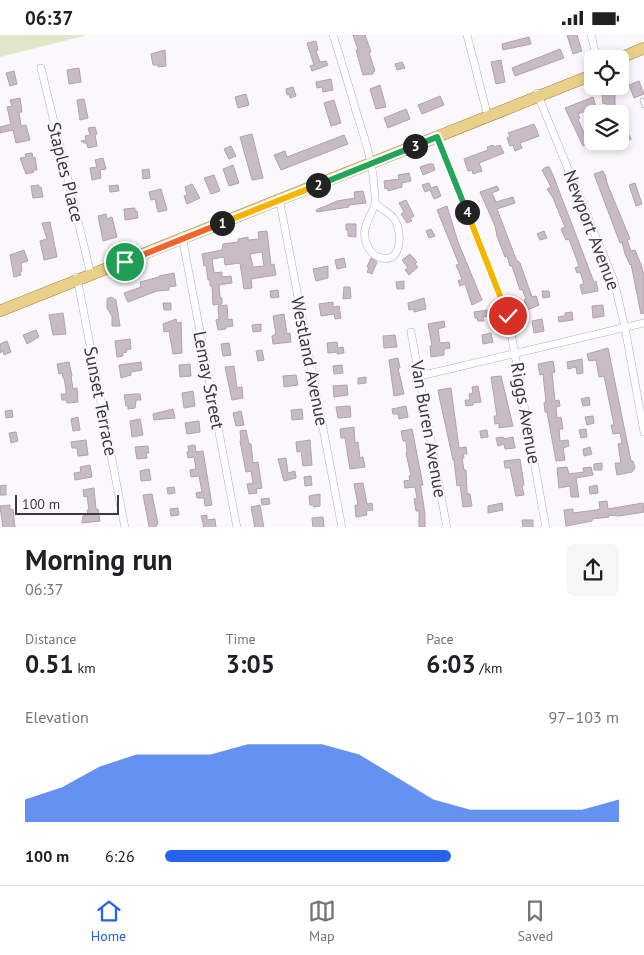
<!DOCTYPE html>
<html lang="en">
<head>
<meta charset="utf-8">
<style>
	:root { --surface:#fff; --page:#f6f6f6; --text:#202124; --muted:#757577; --line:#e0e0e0; --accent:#2563eb }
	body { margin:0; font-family:"PT Sans",sans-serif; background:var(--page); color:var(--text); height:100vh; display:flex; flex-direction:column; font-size:19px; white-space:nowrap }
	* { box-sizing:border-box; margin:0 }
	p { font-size:16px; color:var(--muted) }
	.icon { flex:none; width:28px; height:28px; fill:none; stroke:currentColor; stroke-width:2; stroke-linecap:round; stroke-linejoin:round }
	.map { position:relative; height:492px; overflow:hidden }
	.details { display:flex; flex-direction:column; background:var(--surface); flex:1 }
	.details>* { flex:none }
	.buttons { position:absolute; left:584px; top:15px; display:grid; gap:10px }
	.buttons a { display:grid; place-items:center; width:45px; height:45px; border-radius:8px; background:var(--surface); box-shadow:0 2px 8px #0003; font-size:25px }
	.scale { position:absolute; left:15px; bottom:12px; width:104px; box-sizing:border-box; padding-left:5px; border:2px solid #3b393e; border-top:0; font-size:14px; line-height:18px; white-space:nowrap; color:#3b393e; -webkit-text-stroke:4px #faf8fd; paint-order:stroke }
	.pin { position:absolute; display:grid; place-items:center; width:42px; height:42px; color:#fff; margin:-21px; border:2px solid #fff; border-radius:50%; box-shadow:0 1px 5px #0007 }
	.km { position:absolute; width:25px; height:25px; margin:-12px; border-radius:50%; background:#222; color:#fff; font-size:14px; line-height:25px; text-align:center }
	.round { display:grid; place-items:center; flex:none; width:52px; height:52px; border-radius:8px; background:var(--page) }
	.summary { display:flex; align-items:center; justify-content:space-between; height:85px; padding:0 25px }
	h1 { font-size:28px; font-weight:600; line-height:38px }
	.figures { display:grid; grid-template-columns:repeat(3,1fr); gap:8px; height:85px; padding:5px 25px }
	.figures div { display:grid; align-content:center }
	.figures b { font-size:25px; font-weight:600 }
	.figures small { font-size:14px; font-weight:400 }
	.figures p { font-size:14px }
	.chart { height:140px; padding:10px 25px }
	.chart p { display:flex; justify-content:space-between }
	.chart svg { width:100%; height:90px; margin-top:5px; fill:var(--accent); opacity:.7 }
	ul { padding:0 25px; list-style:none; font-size:16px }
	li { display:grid; grid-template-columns:80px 60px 1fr; align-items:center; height:38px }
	li i { height:12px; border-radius:6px; background:var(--accent) }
	.status { display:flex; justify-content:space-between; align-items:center; height:35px; padding:0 25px; background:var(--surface); direction:ltr }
	.status svg { height:14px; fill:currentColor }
	.tab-bar { display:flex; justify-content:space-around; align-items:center; height:70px; border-top:1px solid var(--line); background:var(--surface); font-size:14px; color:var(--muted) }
	.tab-bar a { display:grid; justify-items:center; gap:2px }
	.tab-bar .active { color:var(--accent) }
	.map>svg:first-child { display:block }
	.green { fill:#e0e7c9 }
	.building { fill:#c9bbc5; stroke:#b0a3ac; fill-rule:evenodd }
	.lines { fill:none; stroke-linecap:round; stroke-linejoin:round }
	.service-casing { stroke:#b4aebb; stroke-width:4.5 }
	.minor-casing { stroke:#b4aebb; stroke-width:8 }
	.primary-casing { stroke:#a1863c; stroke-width:12 }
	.service { stroke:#fff; stroke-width:3 }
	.minor { stroke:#fff; stroke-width:7 }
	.primary { stroke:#e8d089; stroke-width:11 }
	.split-1-casing { stroke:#fff; stroke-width:10 }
	.split-2-casing { stroke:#fff; stroke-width:10 }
	.split-3-casing { stroke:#fff; stroke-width:10 }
	.split-4-casing { stroke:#fff; stroke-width:10 }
	.split-5-casing { stroke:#fff; stroke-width:10 }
	.split-1 { stroke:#f0652b; stroke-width:6 }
	.split-2 { stroke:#f5b400; stroke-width:6 }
	.split-3 { stroke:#22a559; stroke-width:6 }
	.split-4 { stroke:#22a559; stroke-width:6 }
	.split-5 { stroke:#f5b400; stroke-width:6 }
	.labels { text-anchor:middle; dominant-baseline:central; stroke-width:4; stroke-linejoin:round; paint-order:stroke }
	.street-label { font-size:18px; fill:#3b393e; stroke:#faf8fd }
</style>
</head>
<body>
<div class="status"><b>06:37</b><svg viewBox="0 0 49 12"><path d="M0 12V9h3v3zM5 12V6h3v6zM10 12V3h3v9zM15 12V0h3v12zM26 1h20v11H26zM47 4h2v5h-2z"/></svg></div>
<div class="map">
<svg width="644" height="493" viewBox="0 0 644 493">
	<rect width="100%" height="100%" fill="#faf8fd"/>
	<path class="green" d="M0,0H88L0,22Z"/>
	<path class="building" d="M353,0H365L371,17L369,18L375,36L373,37V39L363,40L356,15H358Z
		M567,0H577L582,16L573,19Z
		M529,2L531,9L503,15L502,9Z
		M316,6L318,15L316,16L320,27L326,26L328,30L312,36L310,31L314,30L307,8Z
		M560,14L564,23L515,41L512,33Z
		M165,15L166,31L158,32V30H153L151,19Z
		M501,25L505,47L496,49L491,27Z
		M402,27L405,33L397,35L395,29Z
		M79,33L81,47L69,49L67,35Z
		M14,36L17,49L10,51L6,38Z
		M331,44L333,55L323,57L322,52L317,53L316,47Z
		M639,46L644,59L634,63L629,50Z
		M380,50L386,72L376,74L370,54Z
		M293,52L296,61L290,63L289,59L287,60L286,54Z
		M615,56V72L607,73L606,68L603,69L602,58Z
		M246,59L249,70L238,73L235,62Z
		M440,61L444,70L422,79L418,70Z
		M593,62L596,72L578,79L580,83L578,84L584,98L587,97L592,108L583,111L565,73Z
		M20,63L22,77H19L21,91L26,90L30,105L16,108L13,95L0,98V92L11,89L7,72L12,71L10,65Z
		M84,64L88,83L80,85L77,65Z
		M334,65L341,88L331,91L324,68Z
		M406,74L410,84L388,93L384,83Z
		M534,89L539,101L520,108L522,113L515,116L513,110L510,111L507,103L510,101L508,98Z
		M95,92L97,99L95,100L97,111L88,113L87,109L81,106L86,105L85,101L90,100L88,93Z
		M627,96L631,104L622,108L620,99Z
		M252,99L263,143L252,145L240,102Z
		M344,100L348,109L281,135L274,120L285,116L287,122Z
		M493,110L494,112L500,110L504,118L479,128L482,136L473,139L472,135L468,136L464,124L488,115L487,112Z
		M231,111L236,121L229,124L224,114Z
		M32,118L33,123L35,122L37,135H33L34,137L26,139L20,123L26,122L25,119Z
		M103,123L106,134L100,135L101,143L92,145L90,133L97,132L95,125Z
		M429,129H433L435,135L423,140L420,132Z
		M233,130L239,148L229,151L223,134Z
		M546,132H549L553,140L594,247L596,246L598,256L582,259L580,250L584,249L580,237L577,238L575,233L579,231L569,204L566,205L561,194L565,192L553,163L547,154L551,152L542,135Z
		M149,134L150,143L143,144L142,135Z
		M603,136L604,139H605L607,148L630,204L627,205L631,216L635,215L642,232L644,240V278L641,279L631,229L630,230L625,219L622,207L620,208L594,139Z
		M409,138L411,146L402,148V152L388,156V153L385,154L384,146L399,144L398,140Z
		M214,140L220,156L211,159L204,143Z
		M429,148L431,153L437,151L441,161L434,164L430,155L425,157L422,150Z
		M635,148L642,169L636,171L629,150Z
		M192,149L200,163L187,169L184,161L187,160L185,152Z
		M39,150V153L41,152L43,162L33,163L31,151Z
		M118,150L119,156L110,157L109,151Z
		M497,151L499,155L492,158L496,167L513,162L515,168L497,174L516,224L520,228L532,262L536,261L539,270L527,275L524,265L526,264L522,254L520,255L512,231H510L507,221L505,222L497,201L495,191L480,157Z
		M161,154L167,175L158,177L155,164L151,165L149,157Z
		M363,156L366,168L349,170V172L317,177L316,175L337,166L355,163L354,157Z
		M406,165L414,181L410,183L412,186L407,188L401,179L404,177L399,168Z
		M447,171L458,207L482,265L472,270L465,249L460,251L458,246L462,244L456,230L459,229L437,175Z
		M135,173V176H137L138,183L125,185L124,174Z
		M106,179L107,184L112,182L117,202L103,206L98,181Z
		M50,187L57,222L44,225L40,206L47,204L42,188Z
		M346,189H356V202L348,201V195H346Z
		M431,194L435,201L429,203L426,196Z
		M267,196L271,230L274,229L276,240L251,244L252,253L244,254L240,228L225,230L224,222L212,224L214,238L222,237V242L231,241L232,248L219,250L220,263H222V269L213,270L212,251H210V245H208L206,230L204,231L202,219L222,215L223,209L238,207V204L248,202V205L259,204L258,197ZM262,217L264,231L253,232L250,219Z
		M544,196L547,203L540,205L537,199Z
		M24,215L28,226L21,228L22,236L20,237L21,240L14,242L10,220Z
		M410,219L417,227L415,229L418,232L409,240L405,235L408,233L402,225Z
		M344,223L346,232L337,234L335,225Z
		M371,223L377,227L372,239L367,237L369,233L367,232Z
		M328,231V243L316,246L313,234Z
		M174,238L176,251L169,252V255L157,256L128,267L126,263L124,258L141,252L140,247L159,242V241Z
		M404,246V254H397L396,247Z
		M344,252H350L351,263L343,264Z
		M278,255L279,262L271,263L270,256Z
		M542,256H549L550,262L543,263Z
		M111,262L116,265L120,291H112V281L107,273V264Z
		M424,263L426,274L414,277V274L409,275L408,268Z
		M333,267V272L339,271L341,283L335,284L334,279L321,281L319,269Z
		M163,268H171V275H164Z
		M227,270L228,285L232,284L233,291L226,292V294L218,295L216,285L219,284L218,271Z
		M603,270L604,281L593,283L592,271Z
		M487,275L488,281L483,282L484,286H478L477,283H475L474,277Z
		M572,277L573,285L559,287L558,282L565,281V278Z
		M63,278L66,299L53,300L49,280Z
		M284,279L287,299L290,298L291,307L273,309L272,301L276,299L273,281Z
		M176,284L177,288L181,287L182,318L173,319L169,296L164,297L163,289Z
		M542,284L544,296L534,298L532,286Z
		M444,286L445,292L438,294L440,308L449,307L450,313L444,314V320L431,322L430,311H432L428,289Z
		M261,289V296L253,297L252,290Z
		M36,295L39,302L27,309L23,300Z
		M491,298L493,307L483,309L482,300Z
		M395,300L397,312L384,313L383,301Z
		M130,304L131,314L126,315L127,317L123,318V321L117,322L115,306Z
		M7,306L11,317L4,320L3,316L0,318V309Z
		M337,307L338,313L343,312L344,318L337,319V317L328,318L327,308Z
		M229,308L231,320L223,321L221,309Z
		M608,313L631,426H633L635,433L632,437L617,440L615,428H621L618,409L622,408L620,398L613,399L611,390H614L604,341L599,342L596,325L589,326L587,319Z
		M262,315L264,325L258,326L256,316Z
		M398,323L400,333H398L404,359L394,361L389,325Z
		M582,324L583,338L577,339L576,332L568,334L567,327Z
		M553,326L555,337L552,338L555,366L559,365L560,371L556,372L557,383L561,382L563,394H559L560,406L568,405L569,411L563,413L565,425L556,426L547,377H545L544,368L546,367L543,339L540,340L538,329Z
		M69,327L72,341H71L73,354L77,353L78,367L67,368L66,365H62L61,359H66V354L64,343H63L62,338L59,339L57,329Z
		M141,327L142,335L131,337V340L121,343L119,330Z
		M190,329L191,341L180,342L179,330Z
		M342,330L343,338L334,339L333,331Z
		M234,331L237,353L242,352L243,363L232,365L225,332Z
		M296,340L298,350L284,352L283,341Z
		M501,341L513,391L499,393V388L495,389L494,381H497L491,342Z
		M366,342V348L358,349V343Z
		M347,350L348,360L334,362L333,351Z
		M478,351L481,367L473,368V370L466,371L465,365H470L469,359L473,358L472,352Z
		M451,353L459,413L466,412L467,419H463L464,423H462L464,435H466L467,457L468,459H470L472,471L463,472L460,450L457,451L454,425H453L440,365L438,355Z
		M193,356L195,371L184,373L182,358Z
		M134,359H140L141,365H136L135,373L128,374V371H126L124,360Z
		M589,362L590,370L583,371L581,364Z
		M350,371L351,382L338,383L336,372Z
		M406,371L408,382L399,384L398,379H393L392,374Z
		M173,374L175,383L154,385L153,379Z
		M302,374L303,384L292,385L291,375Z
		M12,375L13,382L6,383L5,376Z
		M241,376L244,390L236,391L233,378Z
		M593,381L594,388L587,390L585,382Z
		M78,382L80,395L73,396L71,384Z
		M140,384L143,400L132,402L130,386Z
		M199,386L200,397L187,399L185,388Z
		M354,392L355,408L358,407L360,423L363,422L365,432L350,434L345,403H341L340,394Z
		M412,394L423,450H421V453L425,479V492H419V476H416L414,464L417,463L415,452L405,453L404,446L410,445L409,441H411L406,418H407L406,406H403L401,396Z
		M586,394L587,402L581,403L579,395Z
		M246,395L249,409H251L253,428L258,427L262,453L256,454L257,458L249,459L247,449L253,448L251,436L246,437L240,406H241L240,396Z
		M487,395L488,402L481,403L480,396Z
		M16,397L18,406L11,408L9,398Z
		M503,402L504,404L513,402L515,413L505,414L504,409L498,411L496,403Z
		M86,405L88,420L78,421L77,413H72L71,407Z
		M310,405L312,430L303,431L301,416L297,417L296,407Z
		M195,410L196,417L203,416L212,470L205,471L204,463H197L196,458L202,457L199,441L191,442L190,435L196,434L194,422L188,423L187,417H189L188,411Z
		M148,411L149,418H146L147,423L137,424L135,412Z
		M590,412L592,419L584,421L583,414Z
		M286,423L288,438L295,436L296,443L284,446L278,424Z
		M520,424L524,450L522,451L524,460L516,461L510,433H505L504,426Z
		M602,428V435H594V429Z
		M90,430L92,442L75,445L74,438L81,437L80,432Z
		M567,432L569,439L584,437L583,433L591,432L593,440L576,443L579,462H571L570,451L559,453L557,433Z
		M149,434L151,445L141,446L140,436Z
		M311,441L312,450L305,451L304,442Z
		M363,448L367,469L372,468L373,475L366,476L367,480L356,482L355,470H358L354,449Z
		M6,450V460H0V451Z
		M597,450L598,458L590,459L589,452Z
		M174,452L175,458L168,459L167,453Z
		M94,453L96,474H98L100,486L82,488L83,481L88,480L87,475H89L87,461L84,462L83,455Z
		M152,459L158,489L156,490V493H150L149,491L143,460Z
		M320,459V471L314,472L313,470H310L309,461Z
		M269,463L270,469L262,470L261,464Z
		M607,466L608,474L643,468L644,477L619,481L609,480V482L592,484V486L566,491L564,475L573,474V478L596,475L600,474L599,467Z
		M502,468L503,475L488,478V471Z
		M10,470V475L13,474L15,493H3L0,471Z
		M260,470L264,493H255L251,472Z
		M178,473L179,480L171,481L170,474Z
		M207,480V485L215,484L216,493H204L201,481Z
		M323,482L324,492L313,493L312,483Z
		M522,485H533V493H523Z"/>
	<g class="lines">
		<defs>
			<path id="service" d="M642,65L644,71"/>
			<path id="minor" d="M333,0C341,25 349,51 356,76C364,101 372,124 374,150C374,156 376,163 375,169C370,184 359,195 368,212C370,216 374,220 379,222C401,231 403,199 395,185C390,177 381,175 375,168
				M467,0L488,82
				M591,0L597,24
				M41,33L91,240
				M537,58L614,246L625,293L644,397
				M436,100L508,281L546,493
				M279,162L342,493
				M182,201L237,493
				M77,242L125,493
				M411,297L447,493
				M420,341L644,288"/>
			<path id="primary" d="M618,24L644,13
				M0,276L592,40"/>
		</defs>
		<use href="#service" class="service-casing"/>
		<use href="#minor" class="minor-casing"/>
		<use href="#primary" class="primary-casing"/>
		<use href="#service" class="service"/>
		<use href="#minor" class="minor"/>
		<use href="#primary" class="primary"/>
	</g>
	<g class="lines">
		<defs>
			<path id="split-1" d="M125,227L222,188"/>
			<path id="split-2" d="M222,188L318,150"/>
			<path id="split-3" d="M318,150L415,111"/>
			<path id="split-4" d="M415,111L437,102L467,177"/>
			<path id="split-5" d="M467,177L508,281"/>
		</defs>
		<use href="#split-1" class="split-1-casing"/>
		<use href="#split-2" class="split-2-casing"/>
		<use href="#split-3" class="split-3-casing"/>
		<use href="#split-4" class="split-4-casing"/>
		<use href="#split-5" class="split-5-casing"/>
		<use href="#split-1" class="split-1"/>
		<use href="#split-2" class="split-2"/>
		<use href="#split-3" class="split-3"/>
		<use href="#split-4" class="split-4"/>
		<use href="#split-5" class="split-5"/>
	</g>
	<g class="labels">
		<g class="street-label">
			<text transform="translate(66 137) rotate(76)">Staples Place</text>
			<text transform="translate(592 195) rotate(69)">Newport Avenue</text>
			<text transform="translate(310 326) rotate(79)">Westland Avenue</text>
			<text transform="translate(209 345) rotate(79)">Lemay Street</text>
			<text transform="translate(101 366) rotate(79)">Sunset Terrace</text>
			<text transform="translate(526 378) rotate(80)">Riggs Avenue</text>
			<text transform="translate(429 394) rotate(80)">Van Buren Avenue</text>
		</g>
	</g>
</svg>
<div class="buttons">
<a><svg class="icon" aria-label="locate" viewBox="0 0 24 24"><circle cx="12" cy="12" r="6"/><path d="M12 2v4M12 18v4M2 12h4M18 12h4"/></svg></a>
<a><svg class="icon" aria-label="layers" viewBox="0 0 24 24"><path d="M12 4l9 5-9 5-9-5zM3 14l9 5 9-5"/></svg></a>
</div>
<div class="scale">100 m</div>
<div class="pin" style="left:125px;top:227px;background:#1e9e55"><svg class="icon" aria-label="arrive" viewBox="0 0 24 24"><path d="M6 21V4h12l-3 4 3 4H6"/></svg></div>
<div class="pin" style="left:508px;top:281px;background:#d93025"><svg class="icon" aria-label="check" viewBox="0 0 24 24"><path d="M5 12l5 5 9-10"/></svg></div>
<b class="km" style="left:222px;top:188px">1</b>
<b class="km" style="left:318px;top:150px">2</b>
<b class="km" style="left:415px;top:111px">3</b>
<b class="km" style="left:467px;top:177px">4</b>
</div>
<section class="details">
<div class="summary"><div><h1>Morning run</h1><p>06:37</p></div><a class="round"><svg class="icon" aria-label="share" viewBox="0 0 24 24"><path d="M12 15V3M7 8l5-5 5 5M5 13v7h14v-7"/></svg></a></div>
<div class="figures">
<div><p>Distance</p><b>0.51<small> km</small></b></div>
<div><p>Time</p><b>3:05</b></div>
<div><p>Pace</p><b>6:03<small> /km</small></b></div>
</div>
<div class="chart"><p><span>Elevation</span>97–103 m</p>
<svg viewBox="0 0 160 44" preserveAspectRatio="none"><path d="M0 44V33L10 27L20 17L30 11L40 11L50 11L60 6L70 6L80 6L90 11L100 22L110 33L120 38L130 38L140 38L150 38L160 33V44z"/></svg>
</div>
<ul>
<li><b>100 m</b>6:26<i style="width:63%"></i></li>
</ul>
</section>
<nav class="tab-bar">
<a class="active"><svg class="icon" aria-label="home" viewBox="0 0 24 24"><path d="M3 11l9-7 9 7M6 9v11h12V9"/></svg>Home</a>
<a><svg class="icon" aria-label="map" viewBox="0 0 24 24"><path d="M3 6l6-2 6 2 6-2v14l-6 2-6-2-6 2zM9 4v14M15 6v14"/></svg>Map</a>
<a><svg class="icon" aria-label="saved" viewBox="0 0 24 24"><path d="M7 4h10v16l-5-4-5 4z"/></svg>Saved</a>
</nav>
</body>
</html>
